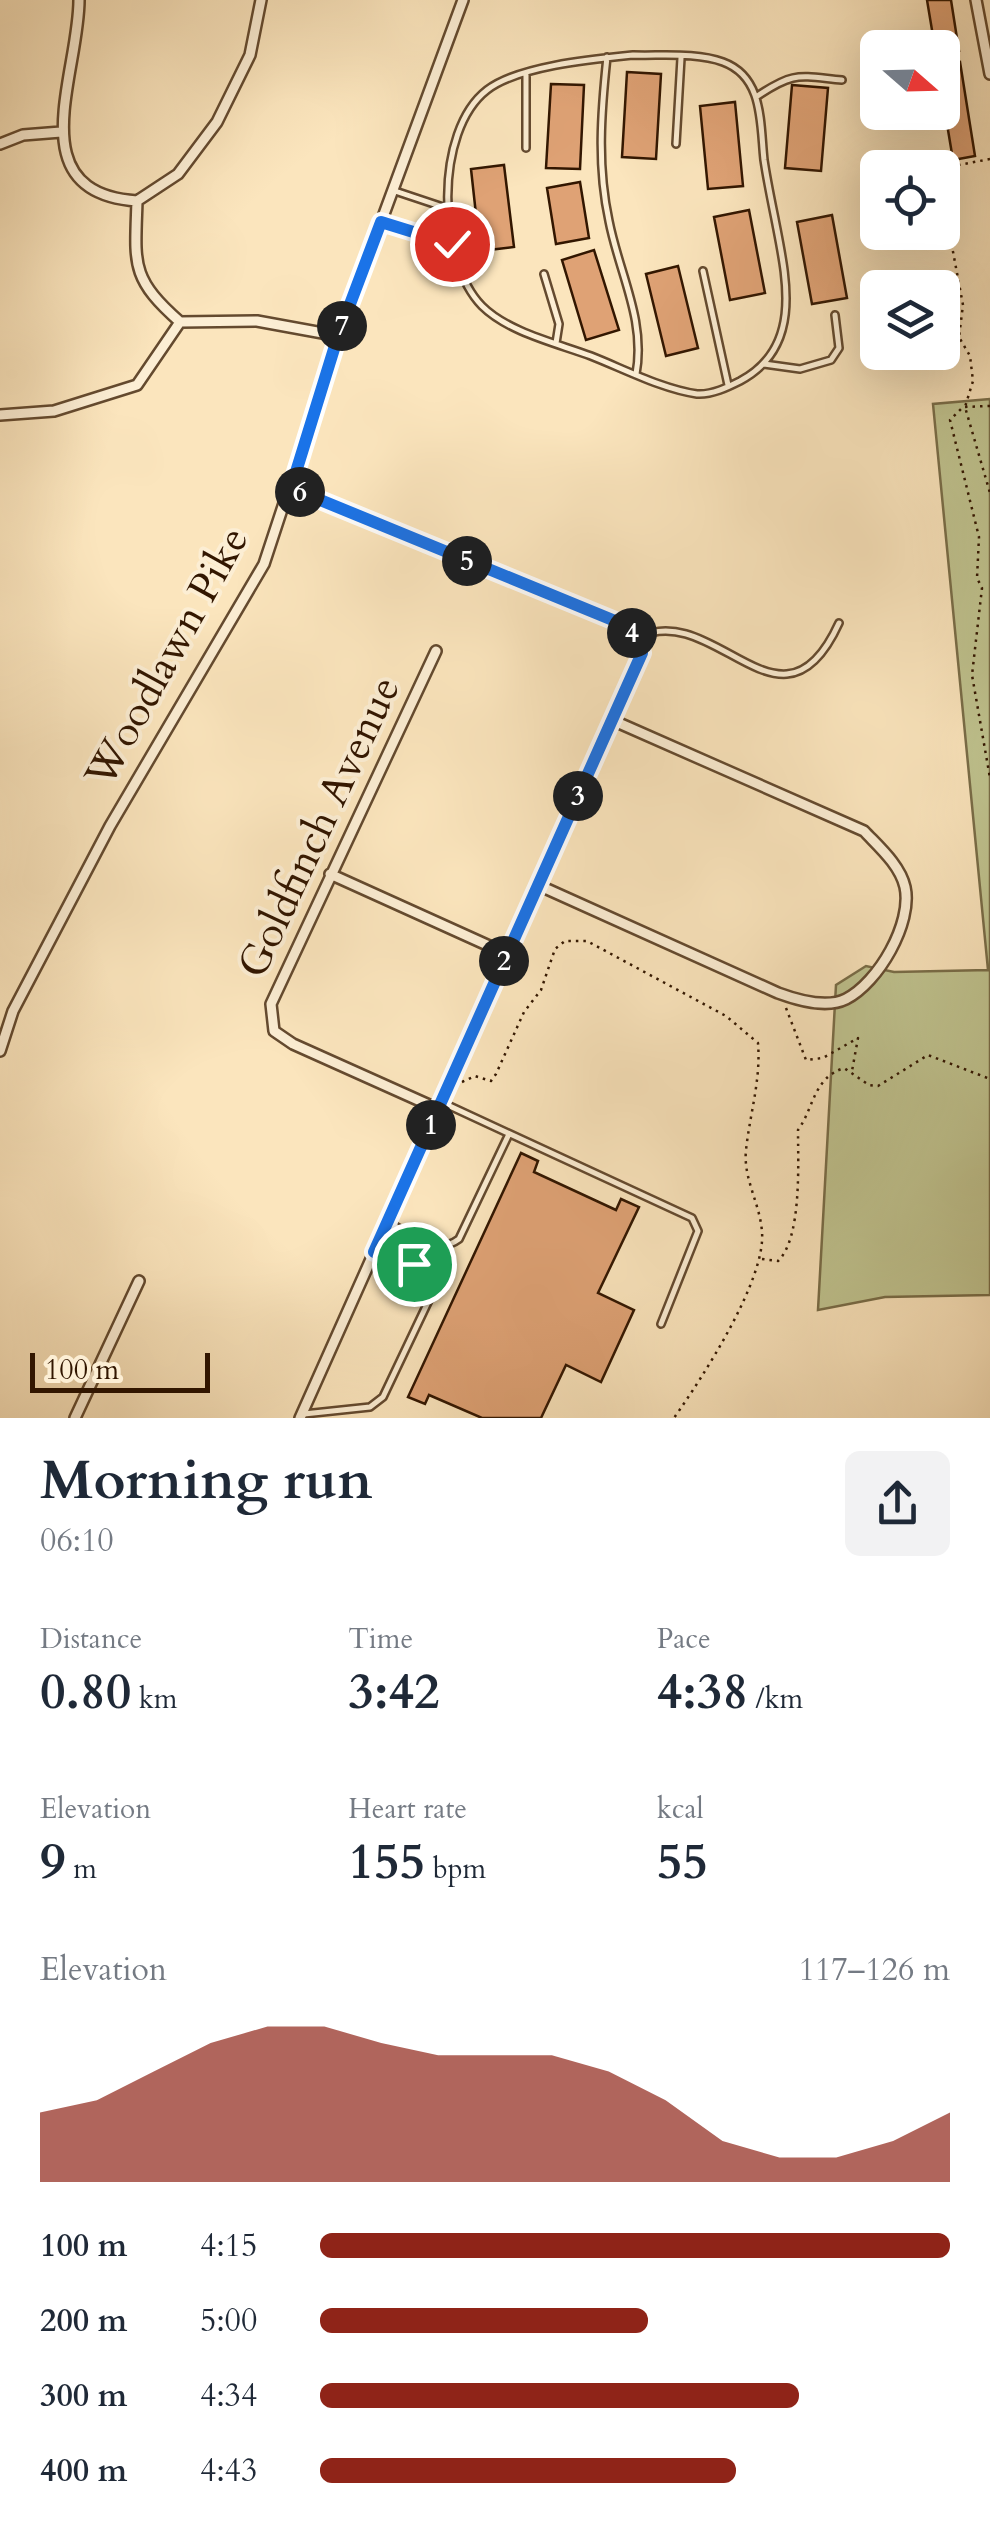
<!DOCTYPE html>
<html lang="en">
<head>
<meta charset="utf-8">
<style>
	:root { --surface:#fff; --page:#f2f2f3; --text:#1f2937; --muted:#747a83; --accent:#8f2418 }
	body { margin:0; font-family:Cardo,serif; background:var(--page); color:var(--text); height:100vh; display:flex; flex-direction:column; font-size:38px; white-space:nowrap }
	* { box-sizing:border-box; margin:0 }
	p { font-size:32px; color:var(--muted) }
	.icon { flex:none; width:55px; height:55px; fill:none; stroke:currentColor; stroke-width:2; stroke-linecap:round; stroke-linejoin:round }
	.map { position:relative; height:1418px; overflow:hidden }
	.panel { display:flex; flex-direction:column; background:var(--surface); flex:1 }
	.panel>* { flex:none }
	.needle { width:65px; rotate:110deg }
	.buttons { position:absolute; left:860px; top:30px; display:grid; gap:20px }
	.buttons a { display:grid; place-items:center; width:100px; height:100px; border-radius:15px; background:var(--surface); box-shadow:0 10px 40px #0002; font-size:50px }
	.scale { position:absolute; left:30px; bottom:25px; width:180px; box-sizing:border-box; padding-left:10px; border:5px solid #321600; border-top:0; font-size:28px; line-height:35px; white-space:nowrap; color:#321600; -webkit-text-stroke:8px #fceed4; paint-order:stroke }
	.pin { position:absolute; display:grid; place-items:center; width:85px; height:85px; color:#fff; margin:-42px; border:5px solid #fff; border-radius:50%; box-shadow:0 2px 10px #0007 }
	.km { position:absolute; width:50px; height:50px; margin:-25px; border-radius:50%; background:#222; color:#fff; font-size:28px; line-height:50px; text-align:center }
	.round { display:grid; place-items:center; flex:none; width:105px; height:105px; border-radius:15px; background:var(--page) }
	.overview { display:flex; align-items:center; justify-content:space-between; height:170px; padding:0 40px }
	h1 { font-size:55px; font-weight:800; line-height:75px }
	.figures { display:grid; grid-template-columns:repeat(3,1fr); gap:15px; height:170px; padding:10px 40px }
	.figures div { display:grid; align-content:center }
	.figures b { font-size:50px; font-weight:800 }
	.figures small { font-size:28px; font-weight:400 }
	.figures p { font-size:28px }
	.chart { height:280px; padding:20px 40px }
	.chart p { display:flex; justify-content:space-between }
	.chart svg { width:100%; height:180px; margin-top:10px; fill:var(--accent); opacity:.7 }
	ul { padding:0 40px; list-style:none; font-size:32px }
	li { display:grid; grid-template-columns:160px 120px 1fr; align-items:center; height:75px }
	li i { height:25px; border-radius:12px; background:var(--accent) }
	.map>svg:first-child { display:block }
	.green { fill:#c0c490; stroke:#796d48; stroke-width:2.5 }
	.building { fill:#dfa275; stroke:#321600; stroke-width:2.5 }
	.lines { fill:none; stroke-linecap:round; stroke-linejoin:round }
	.lane-casing { stroke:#644a2f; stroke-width:10 }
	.street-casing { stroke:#644a2f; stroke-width:14 }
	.path { stroke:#321600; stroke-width:2.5; stroke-dasharray:2.5 5; stroke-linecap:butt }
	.lane { stroke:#fceed4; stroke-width:5 }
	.street { stroke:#fceed4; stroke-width:9 }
	.route-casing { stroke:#fff; stroke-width:20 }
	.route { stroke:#1a73e8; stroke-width:12 }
	.labels { text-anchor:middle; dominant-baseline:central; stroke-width:8; stroke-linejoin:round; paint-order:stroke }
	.street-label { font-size:42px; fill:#321600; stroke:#fceed4 }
</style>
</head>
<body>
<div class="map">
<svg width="990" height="1418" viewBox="0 0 990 1418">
	<rect width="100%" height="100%" fill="#fbe5bd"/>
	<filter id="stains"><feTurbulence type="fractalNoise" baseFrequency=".002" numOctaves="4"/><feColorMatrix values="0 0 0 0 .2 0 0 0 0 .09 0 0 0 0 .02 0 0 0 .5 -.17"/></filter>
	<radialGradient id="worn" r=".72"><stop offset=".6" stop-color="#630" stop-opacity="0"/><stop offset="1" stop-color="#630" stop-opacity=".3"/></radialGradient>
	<path class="green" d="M990,399V1295L885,1297L818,1310L836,985L866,966L894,972L988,970L933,404Z"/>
	<path class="building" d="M927,0H951L959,51L942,54V48H935Z
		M960,62L975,156L953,160L942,94V65Z
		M627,72L661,74L656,159L622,157Z
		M551,84L584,85L580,169L546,168Z
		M792,85L828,88L821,171L785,168Z
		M735,102L743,186L708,189L700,106Z
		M504,165L514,247L480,251L471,169Z
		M580,182L589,238L556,244L547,188Z
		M749,210L765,293L730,300L714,217Z
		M832,215L847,298L812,304L797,222Z
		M594,250L619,330L586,340L562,260Z
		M678,266L698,348L666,356L646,274Z
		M521,1153L538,1161L534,1172L616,1210L621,1199L639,1207L598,1293L634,1310L601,1382L566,1365L541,1418H482L429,1395L425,1404L408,1397Z"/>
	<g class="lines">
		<defs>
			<path id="lane" d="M633,55C660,56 697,52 723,62C764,77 760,124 764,160C767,180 771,199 775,219C786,277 804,347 740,381C728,387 712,395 697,394C662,389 624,369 591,356C556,343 508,332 482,306C437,260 434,131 487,90C518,66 593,59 633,55Z
				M607,57C601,113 597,166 609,221C619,273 646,320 636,374
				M756,97C794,71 799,76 842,80
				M676,144L681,58
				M526,148V75
				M395,191L449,209
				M381,222L452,241
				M703,271L728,385
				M544,274L559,324L556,343
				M764,364L800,369L831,360L839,348L835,315
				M639,637C716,600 782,748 839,623
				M441,1102L692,1218L698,1231L661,1324
				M388,1222C412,1235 435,1257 459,1239L509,1134
				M304,1414L370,1407L383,1397L430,1298L434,1286L426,1267L375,1252"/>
			<path id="street" d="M79,0C79,75 18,193 137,201
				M976,0L990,74
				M0,144L23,135L61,132
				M180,322C130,278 135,264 137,201L178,174L217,122L250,55L261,0
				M0,415L54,411L137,385L180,322L257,321L339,336
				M291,489L620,623L639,637L642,653L300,1418
				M436,651L271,1004L274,1031L293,1044L438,1109
				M330,874L507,954
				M538,885L778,993C797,1000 826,1009 846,999C878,983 913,923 905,887C900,865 879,847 864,831L612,720
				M0,1051L13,1011L110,826L264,564L339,336L463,0
				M75,1418L139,1281"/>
		</defs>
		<use href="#lane" class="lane-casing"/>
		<use href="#street" class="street-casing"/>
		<path class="path" d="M990,159L948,167L945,209L963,305L959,337L970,356L973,381L965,407L990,493
			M990,406L963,407L950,420L979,537L977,578L982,588L972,675L990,778
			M786,1008L806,1060L823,1058L858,1038L852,1071
			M462,1082L475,1076L491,1081L496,1074L524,1012L541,990L555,949L565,941H587L726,1016L758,1043C761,1080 750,1113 746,1150C743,1179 760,1203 762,1232C766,1280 702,1378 674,1418
			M762,1259L778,1261C802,1238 798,1163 798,1130C814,1108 813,1078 844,1068L869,1085L878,1086L928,1055L990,1079"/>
		<use href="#lane" class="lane"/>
		<use href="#street" class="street"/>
	</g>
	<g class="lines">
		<defs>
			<path id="route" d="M414,1264L374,1252L642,653L638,638L620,623L291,488L338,336L381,222L452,244"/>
		</defs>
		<use href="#route" class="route-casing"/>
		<use href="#route" class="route"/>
	</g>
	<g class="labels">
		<g class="street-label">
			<text transform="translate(167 657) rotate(-61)">Woodlawn Pike</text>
			<text transform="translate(319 827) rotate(-65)">Goldfinch Avenue</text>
		</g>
	</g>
	<rect width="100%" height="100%" filter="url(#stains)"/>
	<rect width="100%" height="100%" fill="url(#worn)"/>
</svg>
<div class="buttons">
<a><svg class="needle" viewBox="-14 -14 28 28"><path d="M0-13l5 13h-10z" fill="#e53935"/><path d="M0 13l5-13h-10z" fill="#747a83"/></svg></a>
<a><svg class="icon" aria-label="locate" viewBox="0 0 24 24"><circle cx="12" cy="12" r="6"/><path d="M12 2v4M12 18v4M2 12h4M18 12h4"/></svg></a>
<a><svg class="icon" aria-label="layers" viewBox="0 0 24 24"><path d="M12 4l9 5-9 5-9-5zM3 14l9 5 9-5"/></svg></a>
</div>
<div class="scale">100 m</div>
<div class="pin" style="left:414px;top:1264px;background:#1e9e55"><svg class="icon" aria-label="arrive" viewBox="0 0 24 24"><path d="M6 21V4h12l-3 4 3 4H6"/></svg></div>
<div class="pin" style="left:452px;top:244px;background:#d93025"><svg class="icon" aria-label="check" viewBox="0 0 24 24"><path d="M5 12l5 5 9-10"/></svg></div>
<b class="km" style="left:431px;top:1125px">1</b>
<b class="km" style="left:504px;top:961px">2</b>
<b class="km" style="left:578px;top:796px">3</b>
<b class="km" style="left:632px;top:633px">4</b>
<b class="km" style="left:467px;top:561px">5</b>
<b class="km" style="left:300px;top:492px">6</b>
<b class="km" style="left:342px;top:326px">7</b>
</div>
<section class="panel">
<div class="overview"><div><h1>Morning run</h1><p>06:10</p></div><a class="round"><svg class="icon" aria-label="share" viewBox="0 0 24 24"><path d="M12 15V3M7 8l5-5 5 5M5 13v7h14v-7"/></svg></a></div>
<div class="figures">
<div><p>Distance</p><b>0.80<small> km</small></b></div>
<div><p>Time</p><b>3:42</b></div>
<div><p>Pace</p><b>4:38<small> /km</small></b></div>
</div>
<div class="figures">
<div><p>Elevation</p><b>9<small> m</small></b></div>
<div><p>Heart rate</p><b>155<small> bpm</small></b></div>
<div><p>kcal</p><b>55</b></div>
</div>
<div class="chart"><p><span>Elevation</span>117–126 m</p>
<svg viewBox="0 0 160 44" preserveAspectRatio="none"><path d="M0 44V27L10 24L20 17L30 10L40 6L50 6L60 10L70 13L80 13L90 13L100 17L110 24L120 34L130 38L140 38L150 34L160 27V44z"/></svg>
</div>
<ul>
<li><b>100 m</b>4:15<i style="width:100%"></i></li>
<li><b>200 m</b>5:00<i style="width:52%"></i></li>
<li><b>300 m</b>4:34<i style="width:76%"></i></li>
<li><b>400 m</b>4:43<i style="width:66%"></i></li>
</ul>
</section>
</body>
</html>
